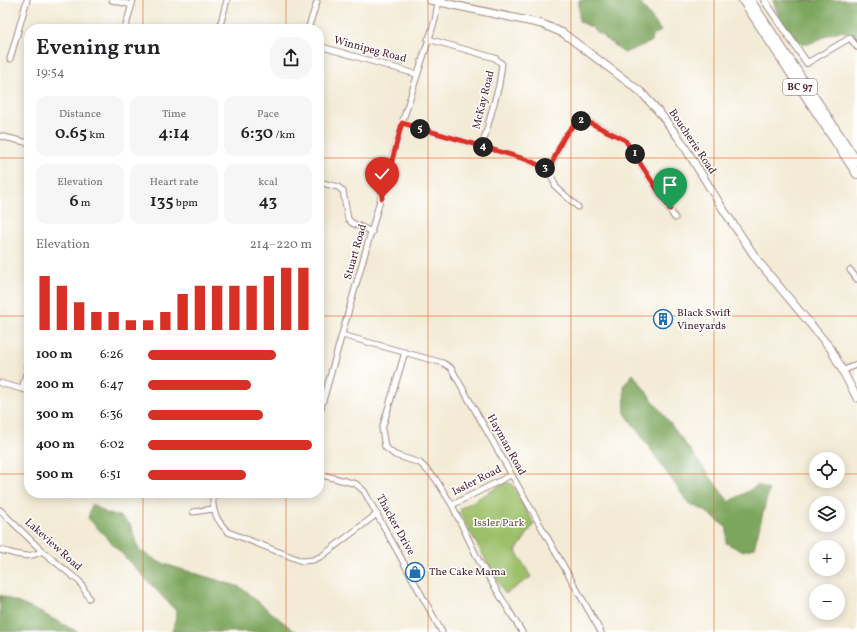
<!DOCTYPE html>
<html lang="en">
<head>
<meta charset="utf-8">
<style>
	:root { --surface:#fff; --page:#f6f6f6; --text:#202124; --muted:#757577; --accent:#d93025 }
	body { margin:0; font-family:Vollkorn,serif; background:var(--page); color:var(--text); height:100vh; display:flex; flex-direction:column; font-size:15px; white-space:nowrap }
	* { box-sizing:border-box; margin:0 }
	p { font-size:13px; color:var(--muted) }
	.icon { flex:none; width:22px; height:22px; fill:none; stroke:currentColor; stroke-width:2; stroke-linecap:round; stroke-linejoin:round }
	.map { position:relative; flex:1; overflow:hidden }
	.sheet { position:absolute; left:24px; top:24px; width:300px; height:474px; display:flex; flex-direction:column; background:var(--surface); border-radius:16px; box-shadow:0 2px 10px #0003 }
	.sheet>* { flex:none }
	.tools { position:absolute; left:809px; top:452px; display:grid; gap:8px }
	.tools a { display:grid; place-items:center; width:36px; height:36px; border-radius:50%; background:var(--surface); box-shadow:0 2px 10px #0003; font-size:20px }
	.pin { position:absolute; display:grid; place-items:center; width:34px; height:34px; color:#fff; margin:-41px -17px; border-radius:50% 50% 50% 0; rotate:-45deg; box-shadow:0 0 4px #0007 }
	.pin .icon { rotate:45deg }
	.km { position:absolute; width:20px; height:20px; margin:-10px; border-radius:50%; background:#222; color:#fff; font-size:11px; line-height:20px; text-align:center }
	.round { display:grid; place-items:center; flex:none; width:42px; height:42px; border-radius:16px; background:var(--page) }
	.summary { display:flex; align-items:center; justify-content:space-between; height:68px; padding:0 12px }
	h1 { font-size:22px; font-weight:600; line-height:30px }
	.stats { display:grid; grid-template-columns:repeat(3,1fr); gap:6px; height:68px; padding:4px 12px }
	.stats div { display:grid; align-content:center; border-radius:10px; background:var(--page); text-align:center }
	.stats b { font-size:17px; font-weight:600 }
	.stats small { font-size:11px; font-weight:400 }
	.stats p { font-size:11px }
	.chart { height:112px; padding:8px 12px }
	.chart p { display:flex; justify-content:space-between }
	.chart svg { width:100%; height:72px; margin-top:4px; stroke:var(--accent); stroke-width:6 }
	ul { padding:0 12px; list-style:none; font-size:13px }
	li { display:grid; grid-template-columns:64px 48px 1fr; align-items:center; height:30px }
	li i { height:10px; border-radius:5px; background:var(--accent) }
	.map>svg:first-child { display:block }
	.green { fill:#9cbf69; stroke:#736f4a }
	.forest { fill:#7da65d; stroke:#646244 }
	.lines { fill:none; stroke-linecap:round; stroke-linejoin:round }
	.minor-casing { stroke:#9e8580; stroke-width:7 }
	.tertiary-casing { stroke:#9e8580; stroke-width:8 }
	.secondary-casing { stroke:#9e8580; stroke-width:9 }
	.trunk-casing { stroke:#9e8580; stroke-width:10 }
	.minor { stroke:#fff; stroke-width:5 }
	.tertiary { stroke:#fff; stroke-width:6 }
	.secondary { stroke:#fff; stroke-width:7 }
	.trunk { stroke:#fff; stroke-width:8 }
	.route-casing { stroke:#fff; stroke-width:8 }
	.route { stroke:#d93025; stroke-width:5 }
	.grid { fill:none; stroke:#e8590c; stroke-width:1; stroke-opacity:0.55 }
	.labels { text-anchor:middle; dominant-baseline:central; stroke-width:3; stroke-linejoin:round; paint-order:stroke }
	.shield { fill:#fff; stroke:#80626b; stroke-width:1 }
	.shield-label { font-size:10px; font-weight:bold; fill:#4a1f2b }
	.street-label { font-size:11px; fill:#4a1f2b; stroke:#fff }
	.poi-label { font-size:11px; fill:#4a1f2b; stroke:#fff; text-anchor:start }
	.park-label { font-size:11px; fill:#675741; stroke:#fff }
</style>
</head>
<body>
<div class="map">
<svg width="857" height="632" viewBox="0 0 857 632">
	<rect width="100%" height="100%" fill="#fff"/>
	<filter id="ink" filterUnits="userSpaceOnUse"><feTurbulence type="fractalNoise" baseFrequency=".025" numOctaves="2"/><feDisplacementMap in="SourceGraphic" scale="8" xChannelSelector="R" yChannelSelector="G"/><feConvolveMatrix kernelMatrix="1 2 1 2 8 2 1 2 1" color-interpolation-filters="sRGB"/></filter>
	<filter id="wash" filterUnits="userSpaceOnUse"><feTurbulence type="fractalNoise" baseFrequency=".012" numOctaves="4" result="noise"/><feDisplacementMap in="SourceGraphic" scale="16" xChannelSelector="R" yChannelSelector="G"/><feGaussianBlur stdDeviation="0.9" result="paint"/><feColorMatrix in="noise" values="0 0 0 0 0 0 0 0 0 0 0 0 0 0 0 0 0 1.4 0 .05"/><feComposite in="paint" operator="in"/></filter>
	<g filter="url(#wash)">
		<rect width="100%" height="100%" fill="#f3ebd6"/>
		<path class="green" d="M507,482L512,484L534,524L516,551L531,577L505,594L460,514L461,508Z"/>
		<path class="forest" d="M579,0H638L661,31L652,36L651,42L624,53L591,27L579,21Z
			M773,0H857V45C845,17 826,40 807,44C788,48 777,13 773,0Z
			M633,374L729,502L758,485L769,490L754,548L742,551L726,543L727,528L704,510L689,504L625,413L624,385Z
			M92,504L108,514L119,516L130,524L139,550L161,563L240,587L293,630L298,632H172L177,612L88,518Z
			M0,595L42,613L78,632H0Z"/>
	</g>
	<g filter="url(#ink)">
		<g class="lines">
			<defs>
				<path id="minor" d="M112,0L132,5
					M125,29L133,0
					M219,29L227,0
					M308,29L317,2
					M428,39L495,58L502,64L499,85L482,147
					M319,46L416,74
					M10,59L27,0
					M807,63L850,38L857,47
					M402,123L528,160L549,171L556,187L578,207
					M0,136L29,143
					M549,171C556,155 568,116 589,122L625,140L675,218
					M319,182L338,187L343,191L348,219L352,223L372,232
					M850,270L857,279
					M342,335L443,363L451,368L601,632
					M405,352L382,429L385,447L395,455L420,463L435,478L452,505L479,561L522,632
					M843,371L857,364
					M0,383L29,391
					M22,389L29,362
					M319,415L402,123L435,20L438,2
					M319,474L356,484L364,491L442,632
					M214,493C210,509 217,521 228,532L302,561L313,560L322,556L377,514
					M452,505L511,475
					M0,510L42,551L80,582L89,598
					M193,512L213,509
					M0,550C17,554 27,560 42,551"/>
				<path id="tertiary" d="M764,0L807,63"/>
				<path id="secondary" d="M430,0L542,24L563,33L641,92L659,112L681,141L723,209L758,261L831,349L857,398"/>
				<path id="trunk" d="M743,0L857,174
					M750,0L857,162"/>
			</defs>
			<use href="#minor" class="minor-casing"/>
			<use href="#tertiary" class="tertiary-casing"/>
			<use href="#secondary" class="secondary-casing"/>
			<use href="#trunk" class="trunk-casing"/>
			<use href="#minor" class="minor"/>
			<use href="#tertiary" class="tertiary"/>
			<use href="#secondary" class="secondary"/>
			<use href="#trunk" class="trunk"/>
		</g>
	</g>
	<g class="lines" filter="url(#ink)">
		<defs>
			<path id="route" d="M382,198L402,123L528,160L549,170C557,154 564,125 584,120L625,140L670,209"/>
		</defs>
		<use href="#route" class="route-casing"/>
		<use href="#route" class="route"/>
	</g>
	<path class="grid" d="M143,0V29M286,0V29M428,0V632M571,0V632M714,0V632M0,158H29M319,158H857M0,316H29M319,316H857M0,474H29M319,474H816M838,474H857M143,493V632M286,493V632"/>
	<defs>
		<symbol id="building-ring" viewBox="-11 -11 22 22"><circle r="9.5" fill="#fff" stroke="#1f6fb2" stroke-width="1.5"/><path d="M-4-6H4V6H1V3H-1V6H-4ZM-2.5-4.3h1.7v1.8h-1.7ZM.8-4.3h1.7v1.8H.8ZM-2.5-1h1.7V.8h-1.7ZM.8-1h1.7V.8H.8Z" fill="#1f6fb2"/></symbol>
		<symbol id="shop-ring" viewBox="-11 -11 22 22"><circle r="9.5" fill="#fff" stroke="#1f6fb2" stroke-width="1.5"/><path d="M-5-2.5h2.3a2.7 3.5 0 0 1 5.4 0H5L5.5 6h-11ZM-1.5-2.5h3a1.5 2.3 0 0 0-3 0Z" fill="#1f6fb2"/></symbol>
	</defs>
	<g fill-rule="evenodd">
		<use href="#building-ring" x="652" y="308" width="22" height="22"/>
		<use href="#shop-ring" x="404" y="561" width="22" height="22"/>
	</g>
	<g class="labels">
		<rect class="shield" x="783" y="79" width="34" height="16" rx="3"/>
		<g class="shield-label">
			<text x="800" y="87">BC 97</text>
		</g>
		<g class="street-label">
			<text transform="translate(370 50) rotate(15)">Winnipeg Road</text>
			<text transform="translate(484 100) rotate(-76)">McKay Road</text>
			<text transform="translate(692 142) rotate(56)">Boucherie Road</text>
			<text transform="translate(356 252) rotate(-74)">Stuart Road</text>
			<text transform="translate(506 445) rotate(61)">Hayman Road</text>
			<text transform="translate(477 481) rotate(-27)">Issler Road</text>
			<text transform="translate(395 525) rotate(61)">Thacker Drive</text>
			<text transform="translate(53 545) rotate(42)">Lakeview Road</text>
		</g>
		<g class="poi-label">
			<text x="677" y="313">Black Swift<tspan x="677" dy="13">Vineyards</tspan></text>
			<text x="429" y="572">The Cake Mama</text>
		</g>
		<g class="park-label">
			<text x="499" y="523">Issler Park</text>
		</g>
	</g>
</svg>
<div class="tools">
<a><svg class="icon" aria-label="locate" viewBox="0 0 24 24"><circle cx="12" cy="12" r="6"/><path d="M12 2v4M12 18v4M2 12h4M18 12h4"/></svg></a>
<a><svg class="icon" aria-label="layers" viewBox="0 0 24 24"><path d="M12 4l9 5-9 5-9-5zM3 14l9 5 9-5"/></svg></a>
<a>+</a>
<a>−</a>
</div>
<div class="pin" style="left:670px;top:209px;background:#1e9e55"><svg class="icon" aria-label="arrive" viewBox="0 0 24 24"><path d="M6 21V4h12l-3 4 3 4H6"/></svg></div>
<div class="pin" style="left:382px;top:198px;background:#d93025"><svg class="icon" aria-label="check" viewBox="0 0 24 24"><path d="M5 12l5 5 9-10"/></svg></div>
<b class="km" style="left:635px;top:154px">1</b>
<b class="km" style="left:581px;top:121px">2</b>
<b class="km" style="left:545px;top:168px">3</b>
<b class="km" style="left:483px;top:147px">4</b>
<b class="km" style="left:420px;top:129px">5</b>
<section class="sheet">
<div class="summary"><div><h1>Evening run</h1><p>19:54</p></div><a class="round"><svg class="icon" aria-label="share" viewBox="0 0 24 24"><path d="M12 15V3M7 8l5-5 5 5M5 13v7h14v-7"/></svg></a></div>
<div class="stats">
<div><p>Distance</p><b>0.65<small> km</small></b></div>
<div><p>Time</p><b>4:14</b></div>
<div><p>Pace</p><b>6:30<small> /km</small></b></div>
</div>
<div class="stats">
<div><p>Elevation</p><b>6<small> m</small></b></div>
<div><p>Heart rate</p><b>135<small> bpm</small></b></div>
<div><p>kcal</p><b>43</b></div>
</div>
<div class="chart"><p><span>Elevation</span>214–220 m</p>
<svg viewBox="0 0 160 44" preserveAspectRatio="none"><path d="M5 44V11M15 44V17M25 44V27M35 44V33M45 44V33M55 44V38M65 44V38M75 44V33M85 44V22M95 44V17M105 44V17M115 44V17M125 44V17M135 44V11M145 44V6M155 44V6"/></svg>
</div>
<ul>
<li><b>100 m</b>6:26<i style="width:78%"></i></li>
<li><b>200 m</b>6:47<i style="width:63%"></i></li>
<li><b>300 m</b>6:36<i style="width:70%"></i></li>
<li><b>400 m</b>6:02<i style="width:100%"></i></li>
<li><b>500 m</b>6:51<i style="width:60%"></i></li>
</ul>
</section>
</div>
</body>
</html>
